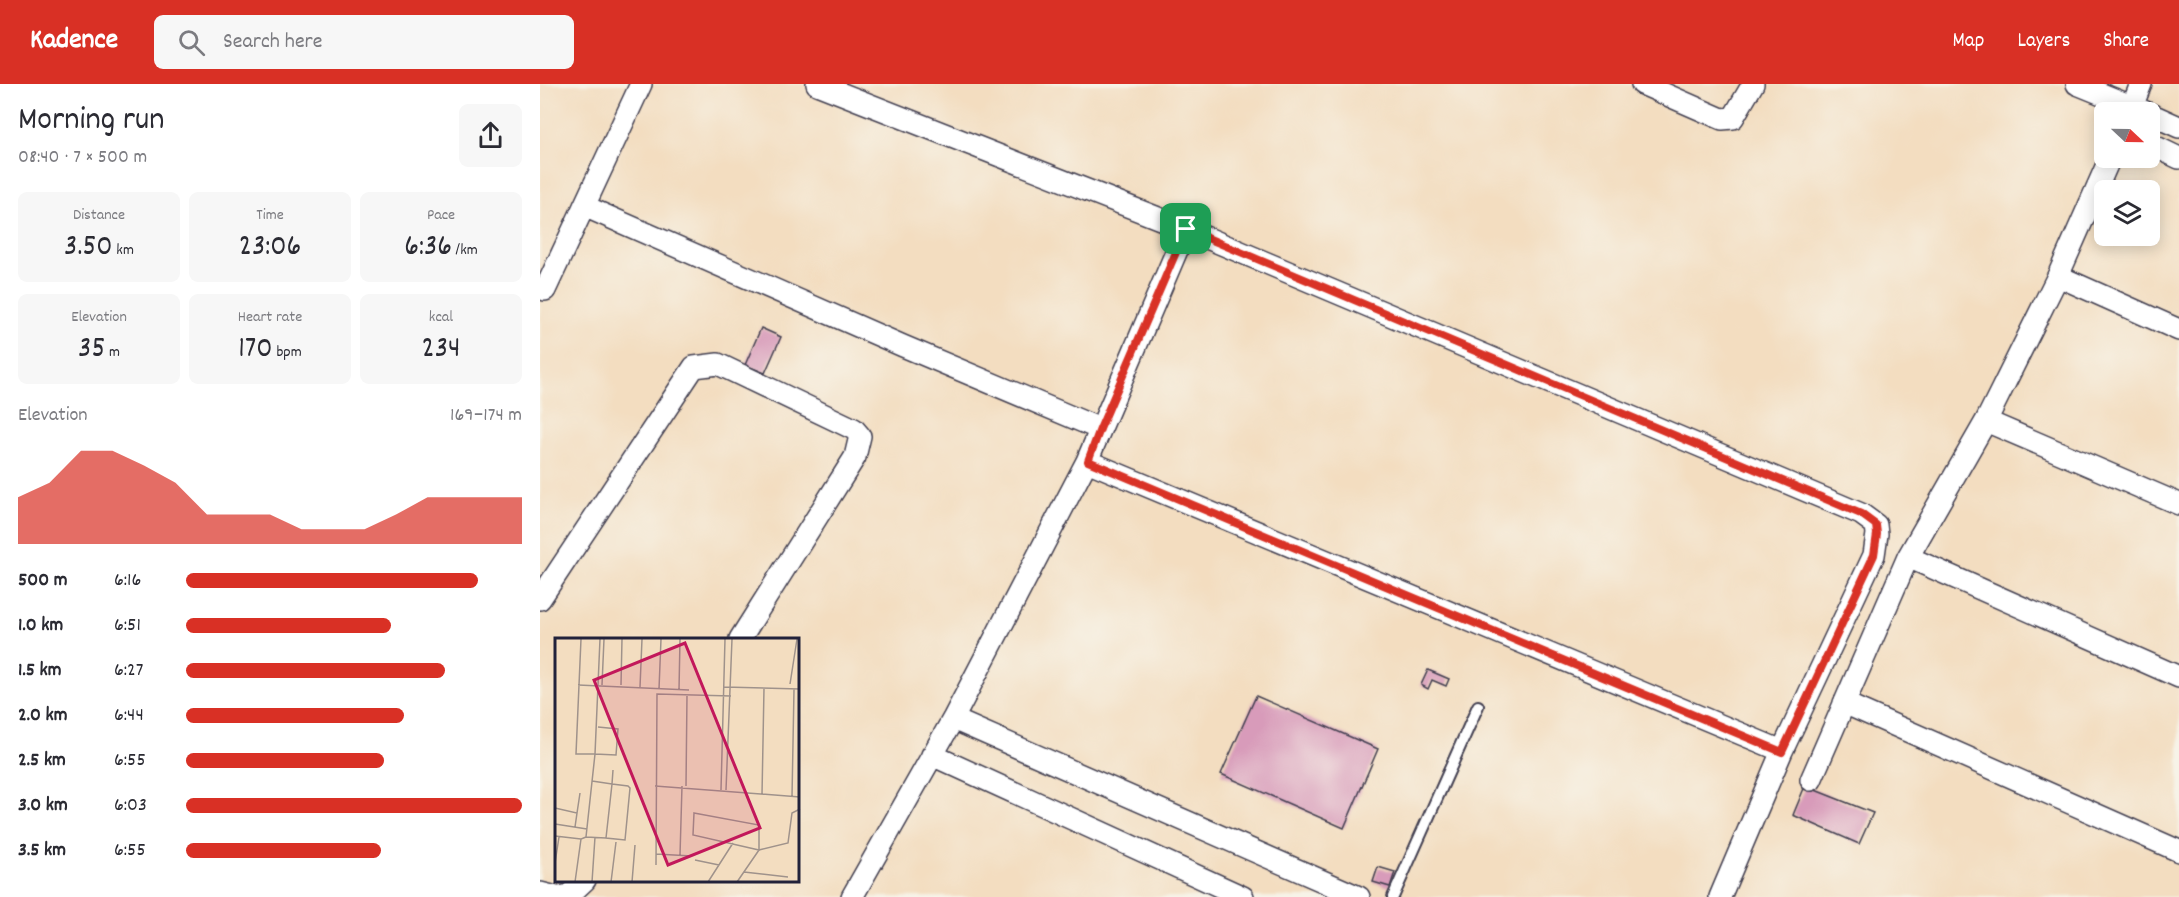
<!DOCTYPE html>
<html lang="en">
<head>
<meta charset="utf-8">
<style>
	:root { --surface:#fff; --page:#f7f7f7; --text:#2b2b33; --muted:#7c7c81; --accent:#d93025 }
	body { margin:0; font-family:Dekko,sans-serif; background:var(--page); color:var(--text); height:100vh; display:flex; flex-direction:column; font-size:22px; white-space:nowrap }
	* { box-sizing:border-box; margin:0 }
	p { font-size:20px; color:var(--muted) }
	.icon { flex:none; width:33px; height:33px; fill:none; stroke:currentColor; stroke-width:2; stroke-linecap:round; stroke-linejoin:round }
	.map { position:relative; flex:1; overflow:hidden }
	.sheet { display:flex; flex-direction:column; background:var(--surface); width:540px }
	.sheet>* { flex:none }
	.needle { width:39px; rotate:112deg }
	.buttons { position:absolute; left:1554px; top:18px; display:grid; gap:12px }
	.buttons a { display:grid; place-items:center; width:66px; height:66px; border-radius:9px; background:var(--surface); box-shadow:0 3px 15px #0003; font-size:30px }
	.pin { position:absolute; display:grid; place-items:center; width:51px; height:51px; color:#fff; margin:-26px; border-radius:12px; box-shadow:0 3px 9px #0006 }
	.round { display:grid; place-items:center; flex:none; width:63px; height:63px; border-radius:9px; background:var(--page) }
	.headline { display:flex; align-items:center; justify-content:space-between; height:102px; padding:0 18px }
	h1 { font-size:33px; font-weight:600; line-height:45px }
	.figures { display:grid; grid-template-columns:repeat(3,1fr); gap:9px; height:102px; padding:6px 18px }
	.figures div { display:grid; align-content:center; border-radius:9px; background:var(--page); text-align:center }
	.figures b { font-size:30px; font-weight:600 }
	.figures small { font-size:16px; font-weight:400 }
	.figures p { font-size:16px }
	.chart { height:168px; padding:12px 18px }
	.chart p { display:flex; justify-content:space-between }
	.chart svg { width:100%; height:108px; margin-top:6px; fill:var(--accent); opacity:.7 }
	ul { padding:0 18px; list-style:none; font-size:20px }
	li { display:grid; grid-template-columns:96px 72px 1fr; align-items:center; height:45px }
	li i { height:15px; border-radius:8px; background:var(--accent) }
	header { display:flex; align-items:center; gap:36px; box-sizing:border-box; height:84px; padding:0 30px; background:var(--accent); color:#fff }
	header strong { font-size:28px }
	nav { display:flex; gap:33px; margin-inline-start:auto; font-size:21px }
	.search { width:420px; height:54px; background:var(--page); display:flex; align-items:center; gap:15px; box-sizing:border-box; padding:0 21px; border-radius:9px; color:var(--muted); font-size:22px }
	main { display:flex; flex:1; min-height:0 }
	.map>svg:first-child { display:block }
	.building { fill:#d89bba }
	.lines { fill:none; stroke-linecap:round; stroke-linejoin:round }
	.lane-casing { stroke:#413e4f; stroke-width:14 }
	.street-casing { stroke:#413e4f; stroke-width:24 }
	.lane { stroke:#fff; stroke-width:10 }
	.street { stroke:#fff; stroke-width:21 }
	.route-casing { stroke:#fff; stroke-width:12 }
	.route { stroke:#d93025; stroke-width:8 }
	.inset-road { fill:none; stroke:#9f928b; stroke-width:1.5 }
	.view { fill:#c2185b; fill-opacity:0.15; stroke:#c2185b; stroke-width:3 }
	.inset-edge { fill:none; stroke:#22223b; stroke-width:3 }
</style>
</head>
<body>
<header>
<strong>Kadence</strong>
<div class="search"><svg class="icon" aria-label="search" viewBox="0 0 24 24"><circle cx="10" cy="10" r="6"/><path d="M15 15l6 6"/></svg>Search here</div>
<nav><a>Map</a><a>Layers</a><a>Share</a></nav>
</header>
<main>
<section class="sheet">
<div class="headline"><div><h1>Morning run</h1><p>08:40 · 7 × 500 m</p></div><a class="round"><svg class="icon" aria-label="share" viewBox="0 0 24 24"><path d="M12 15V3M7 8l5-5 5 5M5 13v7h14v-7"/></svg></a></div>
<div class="figures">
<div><p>Distance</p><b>3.50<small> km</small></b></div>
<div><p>Time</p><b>23:06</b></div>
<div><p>Pace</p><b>6:36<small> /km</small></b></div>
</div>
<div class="figures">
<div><p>Elevation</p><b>35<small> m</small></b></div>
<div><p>Heart rate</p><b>170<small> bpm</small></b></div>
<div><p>kcal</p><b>234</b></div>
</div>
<div class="chart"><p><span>Elevation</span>169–174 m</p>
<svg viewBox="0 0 160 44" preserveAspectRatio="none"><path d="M0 44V25L10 19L20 6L30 6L40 12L50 19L60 32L70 32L80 32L90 38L100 38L110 38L120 32L130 25L140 25L150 25L160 25V44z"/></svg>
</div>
<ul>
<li><b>500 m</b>6:16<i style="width:87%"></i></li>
<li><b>1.0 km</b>6:51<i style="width:61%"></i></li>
<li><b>1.5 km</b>6:27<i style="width:77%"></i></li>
<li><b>2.0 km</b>6:44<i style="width:65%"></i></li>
<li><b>2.5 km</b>6:55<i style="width:59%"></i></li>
<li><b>3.0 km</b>6:03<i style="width:100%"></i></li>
<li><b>3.5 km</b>6:55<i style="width:58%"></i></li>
</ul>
</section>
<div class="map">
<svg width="1639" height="813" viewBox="0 0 1639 813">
	<rect width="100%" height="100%" fill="#f7f3e8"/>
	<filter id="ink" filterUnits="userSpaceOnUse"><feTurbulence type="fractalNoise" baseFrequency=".0167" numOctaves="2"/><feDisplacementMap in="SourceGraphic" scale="12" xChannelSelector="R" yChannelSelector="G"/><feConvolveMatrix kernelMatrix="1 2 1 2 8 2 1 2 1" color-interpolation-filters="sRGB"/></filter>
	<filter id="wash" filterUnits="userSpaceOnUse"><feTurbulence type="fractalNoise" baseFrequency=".008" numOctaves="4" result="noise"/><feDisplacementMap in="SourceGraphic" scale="24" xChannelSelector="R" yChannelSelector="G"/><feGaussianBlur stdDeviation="1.35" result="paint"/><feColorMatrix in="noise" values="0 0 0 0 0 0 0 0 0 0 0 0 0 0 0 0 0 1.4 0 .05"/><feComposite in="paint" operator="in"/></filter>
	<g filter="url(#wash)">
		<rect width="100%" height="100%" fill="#f3ddc0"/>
		<g id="blocks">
			<path class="building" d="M221,244L241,253L225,289L205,281Z
				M888,586L909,595L906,602L892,596L888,605L881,601Z
				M716,612L838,665L804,744L681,690Z
				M1265,702L1333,729L1319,760L1253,731Z
				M838,783L855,788L850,803L833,798Z"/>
		</g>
	</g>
	<g filter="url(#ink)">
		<use href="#blocks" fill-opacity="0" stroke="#413e4f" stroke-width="1.5"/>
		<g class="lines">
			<defs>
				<path id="lane" d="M853,813L938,622"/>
				<path id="street" d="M277,0L646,145L1321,430L1336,441L1337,450L1334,471L1242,667L1180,813
					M1102,0L1182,35L1193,34L1213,0
					M1537,0L1606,28
					M1590,28L1601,0
					M1610,30L1639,43
					M1610,60L1639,74
					M44,122L363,262L560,345
					M1518,192L1639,246
					M5,206L101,0
					M1446,337L1639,420
					M547,377L1242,667
					M1368,473L1639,593
					M0,515L154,283L178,280L314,345L320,352L315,373L200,555
					M1304,619L1639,767
					M413,635L819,813
					M392,671L703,813
					M1271,696L1368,473L1446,337L1518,192L1570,74
					M0,809L16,813
					M21,813L29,811L45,796
					M312,813L413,635L547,377L646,145"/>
			</defs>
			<use href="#lane" class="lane-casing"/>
			<use href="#street" class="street-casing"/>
			<use href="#lane" class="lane"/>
			<use href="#street" class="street"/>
		</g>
	</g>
	<g class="lines" filter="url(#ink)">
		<defs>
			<path id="route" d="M646,145L1321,430L1336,441L1337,450L1334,471L1242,668L548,377L560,345Z"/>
		</defs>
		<use href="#route" class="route-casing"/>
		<use href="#route" class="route"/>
	</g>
	<g transform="translate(15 554)">
		<rect width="244" height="244" fill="#f3ddc0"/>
		<path class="inset-road" d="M26,1L21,116H40L31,199L51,200M235,46L242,1M23,47L134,52M47,47L49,1M66,47L67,1M85,49L87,1M169,49L245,51M104,51L106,1M124,52L125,1M43,89L63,91L61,117L40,116L45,1M37,143L57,146L73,148L75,150L70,202L51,200L57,146L58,132M100,148L245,159M131,148L132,57M166,152L170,1M171,152L177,1M207,157L209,50M237,159L239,51M0,170L22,175L20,189M22,175L25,155M139,175L204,187V212L138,197ZM0,186L32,191M0,198L26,201M101,216L137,218M125,217L127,148M140,222L164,227M0,225L4,199M101,227L102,56L176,58M189,234L233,239M20,244L26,201L31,199M37,244L40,199M56,244L61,204M77,244L80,207M153,244L178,205M182,244L204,212L233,205L237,175L245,171"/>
		<path class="view" d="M130,5L205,190L113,227L39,42Z"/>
		<rect width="244" height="244" class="inset-edge"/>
	</g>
</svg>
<div class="buttons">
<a><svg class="needle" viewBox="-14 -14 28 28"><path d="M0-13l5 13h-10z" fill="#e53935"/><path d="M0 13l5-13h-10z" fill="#7c7c81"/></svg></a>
<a><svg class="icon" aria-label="layers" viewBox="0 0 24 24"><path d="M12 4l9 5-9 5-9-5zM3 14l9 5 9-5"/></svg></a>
</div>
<div class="pin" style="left:646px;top:145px;background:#1e9e55"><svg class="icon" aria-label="arrive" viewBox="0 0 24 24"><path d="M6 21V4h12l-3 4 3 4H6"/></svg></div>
</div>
</main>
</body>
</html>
